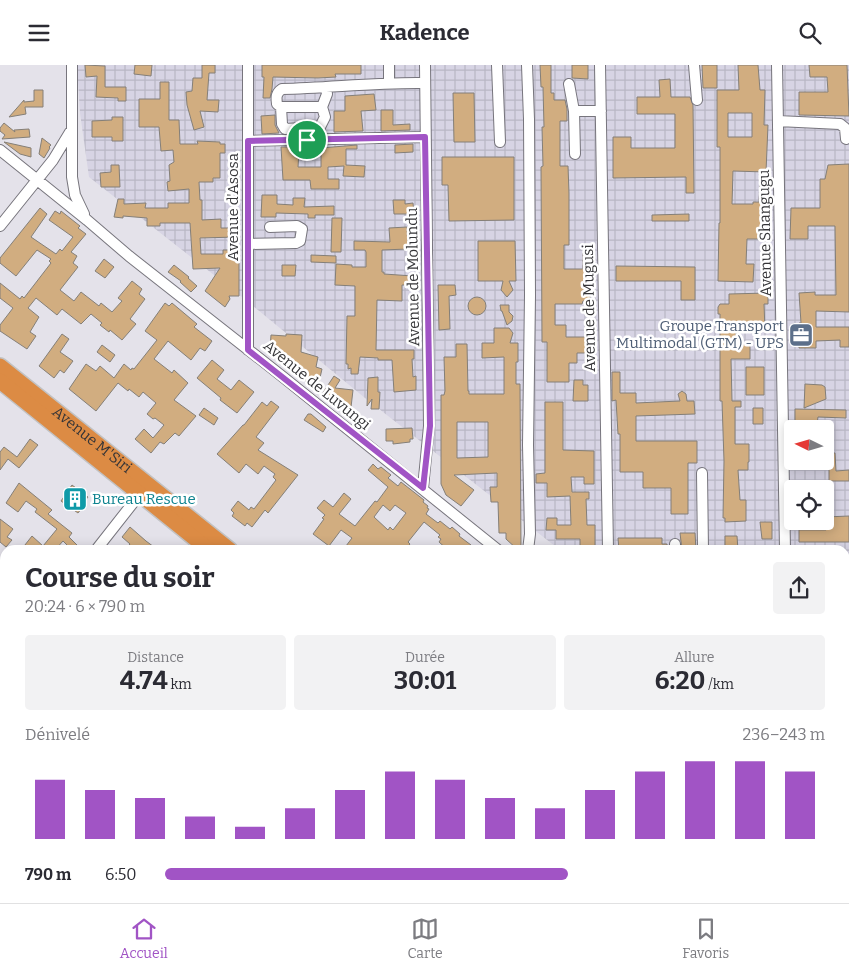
<!DOCTYPE html>
<html lang="fr">
<head>
<meta charset="utf-8">
<style>
	:root { --surface:#fff; --page:#f2f2f3; --text:#2b2b33; --muted:#7c7c81; --line:#e1e1e2; --accent:#a154c5 }
	body { margin:0; font-family:Bitter,serif; background:var(--page); color:var(--text); height:100vh; display:flex; flex-direction:column; font-size:19px; white-space:nowrap }
	* { box-sizing:border-box; margin:0 }
	p { font-size:16px; color:var(--muted) }
	.icon { flex:none; width:28px; height:28px; fill:none; stroke:currentColor; stroke-width:2; stroke-linecap:round; stroke-linejoin:round }
	.map { position:relative; flex:1; overflow:hidden }
	.panel { position:absolute; left:0px; top:480px; width:850px; height:359px; display:flex; flex-direction:column; background:var(--surface); border-radius:15px 15px 0 0; box-shadow:0 2px 12px #0003 }
	.panel>* { flex:none }
	.needle { width:32px; rotate:275deg }
	.controls { position:absolute; left:784px; top:355px; display:grid; gap:10px }
	.controls a { display:grid; place-items:center; width:50px; height:50px; border-radius:5px; background:var(--surface); box-shadow:0 2px 12px #0003; font-size:25px }
	.pin { position:absolute; display:grid; place-items:center; width:42px; height:42px; color:#fff; margin:-21px; border:2px solid #fff; border-radius:50%; box-shadow:0 1px 5px #0007 }
	.round { display:grid; place-items:center; flex:none; width:52px; height:52px; border-radius:5px; background:var(--page) }
	.head { display:flex; align-items:center; justify-content:space-between; height:85px; padding:0 25px }
	h1 { font-size:28px; font-weight:700; line-height:38px }
	.figures { display:grid; grid-template-columns:repeat(3,1fr); gap:8px; height:85px; padding:5px 25px }
	.figures div { display:grid; align-content:center; border-radius:5px; background:var(--page); text-align:center }
	.figures b { font-size:25px; font-weight:700 }
	.figures small { font-size:14px; font-weight:400 }
	.figures p { font-size:14px }
	.chart { height:140px; padding:10px 25px }
	.chart p { display:flex; justify-content:space-between }
	.chart svg { width:100%; height:90px; margin-top:5px; stroke:var(--accent); stroke-width:6 }
	ul { padding:0 25px; list-style:none; font-size:16px }
	li { display:grid; grid-template-columns:80px 60px 1fr; align-items:center; height:38px }
	li i { height:12px; border-radius:6px; background:var(--accent) }
	header { display:flex; justify-content:space-between; align-items:center; height:65px; padding:0 25px; background:var(--surface); font-size:22px; font-weight:700 }
	.tabs { display:flex; justify-content:space-around; align-items:center; height:70px; border-top:1px solid var(--line); background:var(--surface); font-size:14px; color:var(--muted) }
	.tabs a { display:grid; justify-items:center; gap:2px }
	.tabs .active { color:var(--accent) }
	.map>svg:first-child { display:block }
	.commercial { fill:#ead5c7 }
	.industrial { fill:url(#industrial-grid); fill-rule:evenodd }
	.building { fill:#d1ad80; stroke:#847f78; fill-rule:evenodd }
	.lines { fill:none; stroke-linecap:round; stroke-linejoin:round }
	.minor-casing { stroke:#77757d; stroke-width:12 }
	.highway-casing { stroke:#c2c2c3; stroke-width:18 }
	.minor { stroke:#fff; stroke-width:10 }
	.highway { stroke:#dc8b44; stroke-width:15 }
	.route-casing { stroke:#fff; stroke-width:10 }
	.route { stroke:#a154c5; stroke-width:6 }
	.labels { text-anchor:middle; dominant-baseline:central; stroke-width:5; stroke-linejoin:round; paint-order:stroke }
	.street-label { font-size:15px; fill:#343437; stroke:#fff }
	.service-label { font-size:15px; fill:#4e5e75; stroke:#fff; text-anchor:end }
	.culture-label { font-size:15px; fill:#0d838f; stroke:#fff; text-anchor:start }
</style>
</head>
<body>
<header><svg class="icon" aria-label="menu" viewBox="0 0 24 24"><path d="M4 6h16M4 12h16M4 18h16"/></svg>Kadence<svg class="icon" aria-label="search" viewBox="0 0 24 24"><circle cx="10" cy="10" r="6"/><path d="M15 15l6 6"/></svg></header>
<div class="map">
<svg width="849" height="838" viewBox="0 0 849 838">
	<defs>
		<pattern id="industrial-grid" width="8" height="8" patternUnits="userSpaceOnUse" patternTransform="scale(1.25)"><rect width="8" height="8" fill="#d7d4e4"/><path d="M0 4h8M4 0v8" fill="none" stroke="#b9b7c4"/></pattern>
	</defs>
	<rect width="100%" height="100%" fill="#e4e2ea"/>
	<path class="commercial" d="M688,834H839V838H693Z"/>
	<path class="industrial" d="M77,0H849V582H845V485H560L365,333L242,232L89,112L80,48ZM792,364H825V396H792ZM792,424H825V456H792Z"/>
	<path class="building" d="M85,0L105,1V22H126V36H118V33L96,32L97,11L86,12Z
		M135,0H152L151,11L134,9Z
		M202,0H215V8H209L207,35H219L218,47L200,46L204,62L194,65L187,40L186,27L192,26L193,13H202Z
		M262,0H361V9H335L336,12L318,13L273,12L272,24L270,33H263L264,12H262Z
		M540,0H551V28H554V35H565L567,44V56H560V101H568L569,128V180H564V204H583V188H590V236H583L582,239H555V260H566V272H591V288H577V298H569V317H547V277H542L541,102L543,101L542,62H544L543,22H541Z
		M572,0H588V14L572,13Z
		M702,0H717V23H703Z
		M738,0H758L760,25H765L764,60H768L766,107L733,106L732,139H753V137H759L760,114H766L767,153H765V174H747L746,199H754L753,217L718,216L719,158H720V82H717V25H739ZM728,48H752V72H728Z
		M809,0H847L849,51L799,50V27H828L827,12H810Z
		M670,14L671,32H690L693,40L694,128H686V112L613,113V72H631V83H675V49H637V32H660L659,15Z
		M160,17H169V55H179L180,79H198L197,76L220,77V79H225V88H220V113H213V117H199L200,135H202V155L221,154V163H239L237,172L200,173L201,189H223V185H239V231H229L230,234L225,242L205,226L220,203L193,204L190,158H160V161H147V153L123,151V153L114,152L118,134H124V139L146,138L145,143H168V138H189V124L168,126L167,117L170,116L169,100L174,97L173,85L161,86L159,62H139V34H160Z
		M34,25H43V42H25L26,49L9,52L24,35V37L34,36Z
		M453,28H474L475,77H454Z
		M374,29L376,45L361,46L363,66L334,67V46H345V31Z
		M381,45H393V60L410,59V65L381,66Z
		M275,50V60L279,68L262,69L261,51Z
		M112,52H123V76H112V72H92V56L112,55Z
		M4,58L15,67L14,65L29,64L30,72L2,74L5,70L0,66V63Z
		M42,73L51,80L49,82L50,83L44,93L39,89Z
		M4,77L31,83V92L20,89Z
		M413,79V87L395,88V80Z
		M357,80V84H346V100L365,101L364,112L343,111L344,101L328,102V114H339V124H311L310,115H283L281,82H292V87H299L298,102H321V83Z
		M442,92H514V155L449,156L448,120H442Z
		M849,99V247L816,246V262H849V282H840V275L816,276V283H799V258H801L799,228L815,227V230H836L835,161H808V174H790L791,143H820V114H825L828,100Z
		M111,100H119L120,122H101L100,108L111,107Z
		M262,130H277V139L293,140V133H305L304,142L334,141V150H315V153H308V149L276,148V152H261Z
		M393,135H405V139L413,138L414,149H394Z
		M40,143L47,149L31,172L56,189L60,184L62,186L73,172L49,155L55,146L60,149L61,146L66,150L80,161L78,163L86,169L71,187L77,191L73,198L78,202L60,225L74,236L81,227L99,241L101,238L112,247L122,236L118,233L132,216L142,224L139,229L145,234L130,254L136,259L122,275L110,265L109,267L100,260L102,258L91,249L81,259L62,244L57,250L36,233L28,243L39,252L30,267L36,271L27,284L0,266V260L13,243L0,233V218L20,234L22,231L24,233L51,198L49,196L51,194L37,185L16,211L0,198V193Z
		M689,149V156H652V150Z
		M332,153H342L341,187H331Z
		M407,162L408,184L382,185V207H384V209L413,211L412,220H402V236L377,235L376,285H414V294H412L413,312L416,311V325L394,327L392,295H378V293L360,292L358,309H351V303L348,304V299H346L347,251H355V221L335,220L336,199L352,200V202H366V187L365,185H354V176L390,177L389,163Z
		M478,176H515L516,216H509L513,225L507,232L501,225L503,216H478Z
		M311,190L336,191V198L311,197Z
		M104,194L114,202L105,213L95,206Z
		M174,200L189,212L188,213L197,221L191,227L180,217L181,216L168,207Z
		M282,200H296L295,211H282Z
		M616,201L695,202V235H681V216H616Z
		M438,220H455L456,230L449,231L450,264L439,265Z
		M768,228V239H764L765,265L736,266V279H750V294H731L732,336H741V342H735V379H749V397H748V405H738L740,435H746V456L725,457V453H723L724,396L722,336H720V249H718V242L720,239H729V229Z
		M468 241a9 9 0 1 1 18 0a9 9 0 1 1-18 0Z
		M165,238L169,241L172,238L197,259L194,262L212,276L205,286L200,283L191,295L168,276L154,294L172,308L174,305L188,318L174,335L196,351L179,371L175,368L164,379L160,377L151,388L135,374L144,364L153,373L164,360L155,353L153,354L147,349L156,338L143,327L139,332L129,324L128,326L118,318L96,346L69,324L86,299L96,306L100,301L114,313L124,299L131,305L132,303L134,304L157,275L145,266Z
		M500,240H509V247L513,251L512,256L507,260L502,246H501Z
		M494,263H509L513,268L510,278H518V297H516V319H520L521,485H518L506,474V468H499L498,437H491L490,422H497V408L454,410L474,425L461,441L446,430L441,419V330H444L445,326L444,292H456V279H467L468,326H469V329H504V292L482,293V278H494ZM457,357H488V392L457,393Z
		M62,269L69,274L60,287L73,296L64,308L60,305L54,313L39,301Z
		M286,269L302,270L301,287L318,292L316,302L322,304L319,317L312,315L310,321L305,316L306,312L297,309L288,303L268,285L270,283L271,270L286,271Z
		M102,280L115,290L110,297L97,287Z
		M212,295L224,305L217,314L231,325L239,315L254,327L237,348L220,335L221,333L197,313Z
		M746,302H764V330H746Z
		M612,307H620V328H636V338L680,336L678,329L682,326L686,329L687,336H694L695,349L636,351V376H697V398H688V449H671V423H643V407H620V369H618L616,335L612,336Z
		M334,311L340,315L335,323L353,325L350,351L342,345L343,340L322,329Z
		M378,312V327H380L379,344H371L372,334L367,341L368,313Z
		M574,315H583V320H588V336H573Z
		M805,319L822,320L825,322L826,334L804,343Z
		M271,336L279,342L256,372L264,378L258,385L298,410L268,448L265,445L252,462L247,458L245,461L232,451L234,448L231,445L238,436L249,445L251,442L254,444L276,415L273,412L275,409L264,401L258,409L246,399L239,408L217,389L243,360H244L262,337L267,341Z
		M545,337H563V385L594,386V419H584V412H571L572,427H589V434H586L587,460H595V485H580V474H556V465H546L547,453H557V460H571L570,431L547,432V418H536V409L545,408Z
		M204,343L218,353L214,360L199,350Z
		M753,343H763V359H753Z
		M795,344L846,345V353L818,352L817,359H810V364H795Z
		M308,349H311L326,362L323,367L304,355Z
		M412,363L413,374H410V377L393,379V376H386V364Z
		M30,374L38,380L19,403L8,394L0,405V387L4,382L17,392Z
		M825,388H835L836,406L849,405V416H829V403H820V396H825Z
		M373,399L378,404L381,402L391,410L388,413L398,421L401,417L424,435L423,437L428,441L427,443L429,444L426,449L438,458L440,456L450,464L452,462L460,469L459,471L471,480L467,485H448L439,477L441,474L438,472L440,470L424,457L408,477L410,479L405,485H364L359,481L355,485H343L352,473L341,465L329,481L313,469L324,454L322,453L325,450L317,443L324,435L333,442L344,428L351,434L339,449L355,461L375,436L377,437L388,422L368,405ZM383,440L390,446L395,440L406,448L393,465L390,462L388,465L374,452Z
		M19,418L52,445L48,449L72,468L69,472L77,480L72,485L63,476L55,485H21L32,471L43,481L57,464L35,447L37,444L26,436L18,447L6,438Z
		M72,420L88,432L80,442L82,443L78,448L61,436Z
		M849,451V477H799V465H826L825,452Z
		M0,454L13,464L7,472L12,475L6,482L0,477Z
		M760,457H772V474H762Z
		M130,462L146,476L158,485H125L130,479L122,472Z
		M680,468H695L696,485H682Z
		M725,471H737L738,485H725Z
		M618,473H662V479H667V485H619Z"/>
	<g class="lines">
		<defs>
			<path id="minor" d="M72,0V112L75,130L84,149
				M248,0V285
				M497,0L500,77
				M527,0L529,54L530,230L528,380L530,469L528,485
				M600,0L608,485
				M694,0L697,35
				M777,0L785,485
				M389,18V0
				M569,19L574,46L575,89
				M326,23L327,29L322,42H281L277,39C276,32 276,28 282,24C330,23 377,17 425,18
				M281,42L282,59L285,64L320,62L325,52L322,42
				M574,46H601
				M778,56L840,59L845,63L846,74
				M248,76L425,72
				M0,85L87,155L129,191L283,312L498,485
				M0,161L53,95L70,67
				M248,179L296,178L300,176L302,164L297,161L270,162
				M702,408L703,485
				M423,423L429,361L425,0
				M96,485L140,429
				M675,485V479
				M0,505L5,509
				M845,599H849
				M0,665L5,669
				M0,734L5,736
				M845,754H849
				M845,765L848,773L849,791
				M340,838V834"/>
			<g id="highway">
				<path id="s1" d="M0,301L230,485"/>
				<path d="M0,316L209,485"/>
				<path d="M627,834L629,838"/>
				<path d="M664,834L669,838"/>
			</g>
		</defs>
		<use href="#minor" class="minor-casing"/>
		<use href="#highway" class="highway-casing"/>
		<use href="#minor" class="minor"/>
		<use href="#highway" class="highway"/>
	</g>
	<g class="lines">
		<defs>
			<path id="route" d="M425,72L430,361L423,423L248,285V76Z"/>
		</defs>
		<use href="#route" class="route-casing"/>
		<use href="#route" class="route"/>
	</g>
	<defs>
		<symbol id="office-square" viewBox="-11 -11 22 22"><rect x="-9" y="-9" width="18" height="18" rx="4" fill="#5c6f8a" stroke="#fff"/><path d="M-6-3h4V-5.5h4V-3h4V5H-6ZM-1-4.5V-3h2v-1.5ZM-6 0V1H6V0Z" fill="#fff"/></symbol>
		<symbol id="building-square" viewBox="-11 -11 22 22"><rect x="-9" y="-9" width="18" height="18" rx="4" fill="#0f9aa8" stroke="#fff"/><path d="M-4-6H4V6H1V3H-1V6H-4ZM-2.5-4.3h1.7v1.8h-1.7ZM.8-4.3h1.7v1.8H.8ZM-2.5-1h1.7V.8h-1.7ZM.8-1h1.7V.8H.8Z" fill="#fff"/></symbol>
	</defs>
	<g fill-rule="evenodd">
		<use href="#office-square" x="787" y="256" width="28" height="28"/>
		<use href="#building-square" x="61" y="420" width="28" height="28"/>
	</g>
	<g class="labels">
		<g class="street-label">
			<text transform="translate(233 142) rotate(-90)">Avenue d'Asosa</text>
			<text transform="translate(765 168) rotate(-91)">Avenue Shangugu</text>
			<text transform="translate(413 212) rotate(-91)">Avenue de Molundu</text>
			<text transform="translate(589 243) rotate(-91)">Avenue de Mugusi</text>
			<text transform="translate(317 320) rotate(39)">Avenue de Luvungi</text>
			<text stroke="none"><textPath href="#s1" startOffset="118">Avenue M'Siri</textPath></text>
		</g>
		<g class="service-label">
			<text x="784" y="261">Groupe Transport<tspan x="784" dy="17">Multimodal (GTM) - UPS</tspan></text>
		</g>
		<g class="culture-label">
			<text x="92" y="434">Bureau Rescue</text>
		</g>
	</g>
</svg>
<div class="controls">
<a><svg class="needle" viewBox="-14 -14 28 28"><path d="M0-13l5 13h-10z" fill="#e53935"/><path d="M0 13l5-13h-10z" fill="#7c7c81"/></svg></a>
<a><svg class="icon" aria-label="locate" viewBox="0 0 24 24"><circle cx="12" cy="12" r="6"/><path d="M12 2v4M12 18v4M2 12h4M18 12h4"/></svg></a>
</div>
<div class="pin" style="left:307px;top:75px;background:#1e9e55"><svg class="icon" aria-label="arrive" viewBox="0 0 24 24"><path d="M6 21V4h12l-3 4 3 4H6"/></svg></div>
<section class="panel">
<div class="head"><div><h1>Course du soir</h1><p>20:24 · 6 × 790 m</p></div><a class="round"><svg class="icon" aria-label="share" viewBox="0 0 24 24"><path d="M12 15V3M7 8l5-5 5 5M5 13v7h14v-7"/></svg></a></div>
<div class="figures">
<div><p>Distance</p><b>4.74<small> km</small></b></div>
<div><p>Durée</p><b>30:01</b></div>
<div><p>Allure</p><b>6:20<small> /km</small></b></div>
</div>
<div class="chart"><p><span>Dénivelé</span>236–243 m</p>
<svg viewBox="0 0 160 44" preserveAspectRatio="none"><path d="M5 44V15M15 44V20M25 44V24M35 44V33M45 44V38M55 44V29M65 44V20M75 44V11M85 44V15M95 44V24M105 44V29M115 44V20M125 44V11M135 44V6M145 44V6M155 44V11"/></svg>
</div>
<ul>
<li><b>790 m</b>6:50<i style="width:61%"></i></li>
</ul>
</section>
</div>
<nav class="tabs">
<a class="active"><svg class="icon" aria-label="home" viewBox="0 0 24 24"><path d="M3 11l9-7 9 7M6 9v11h12V9"/></svg>Accueil</a>
<a><svg class="icon" aria-label="map" viewBox="0 0 24 24"><path d="M3 6l6-2 6 2 6-2v14l-6 2-6-2-6 2zM9 4v14M15 6v14"/></svg>Carte</a>
<a><svg class="icon" aria-label="saved" viewBox="0 0 24 24"><path d="M7 4h10v16l-5-4-5 4z"/></svg>Favoris</a>
</nav>
</body>
</html>
